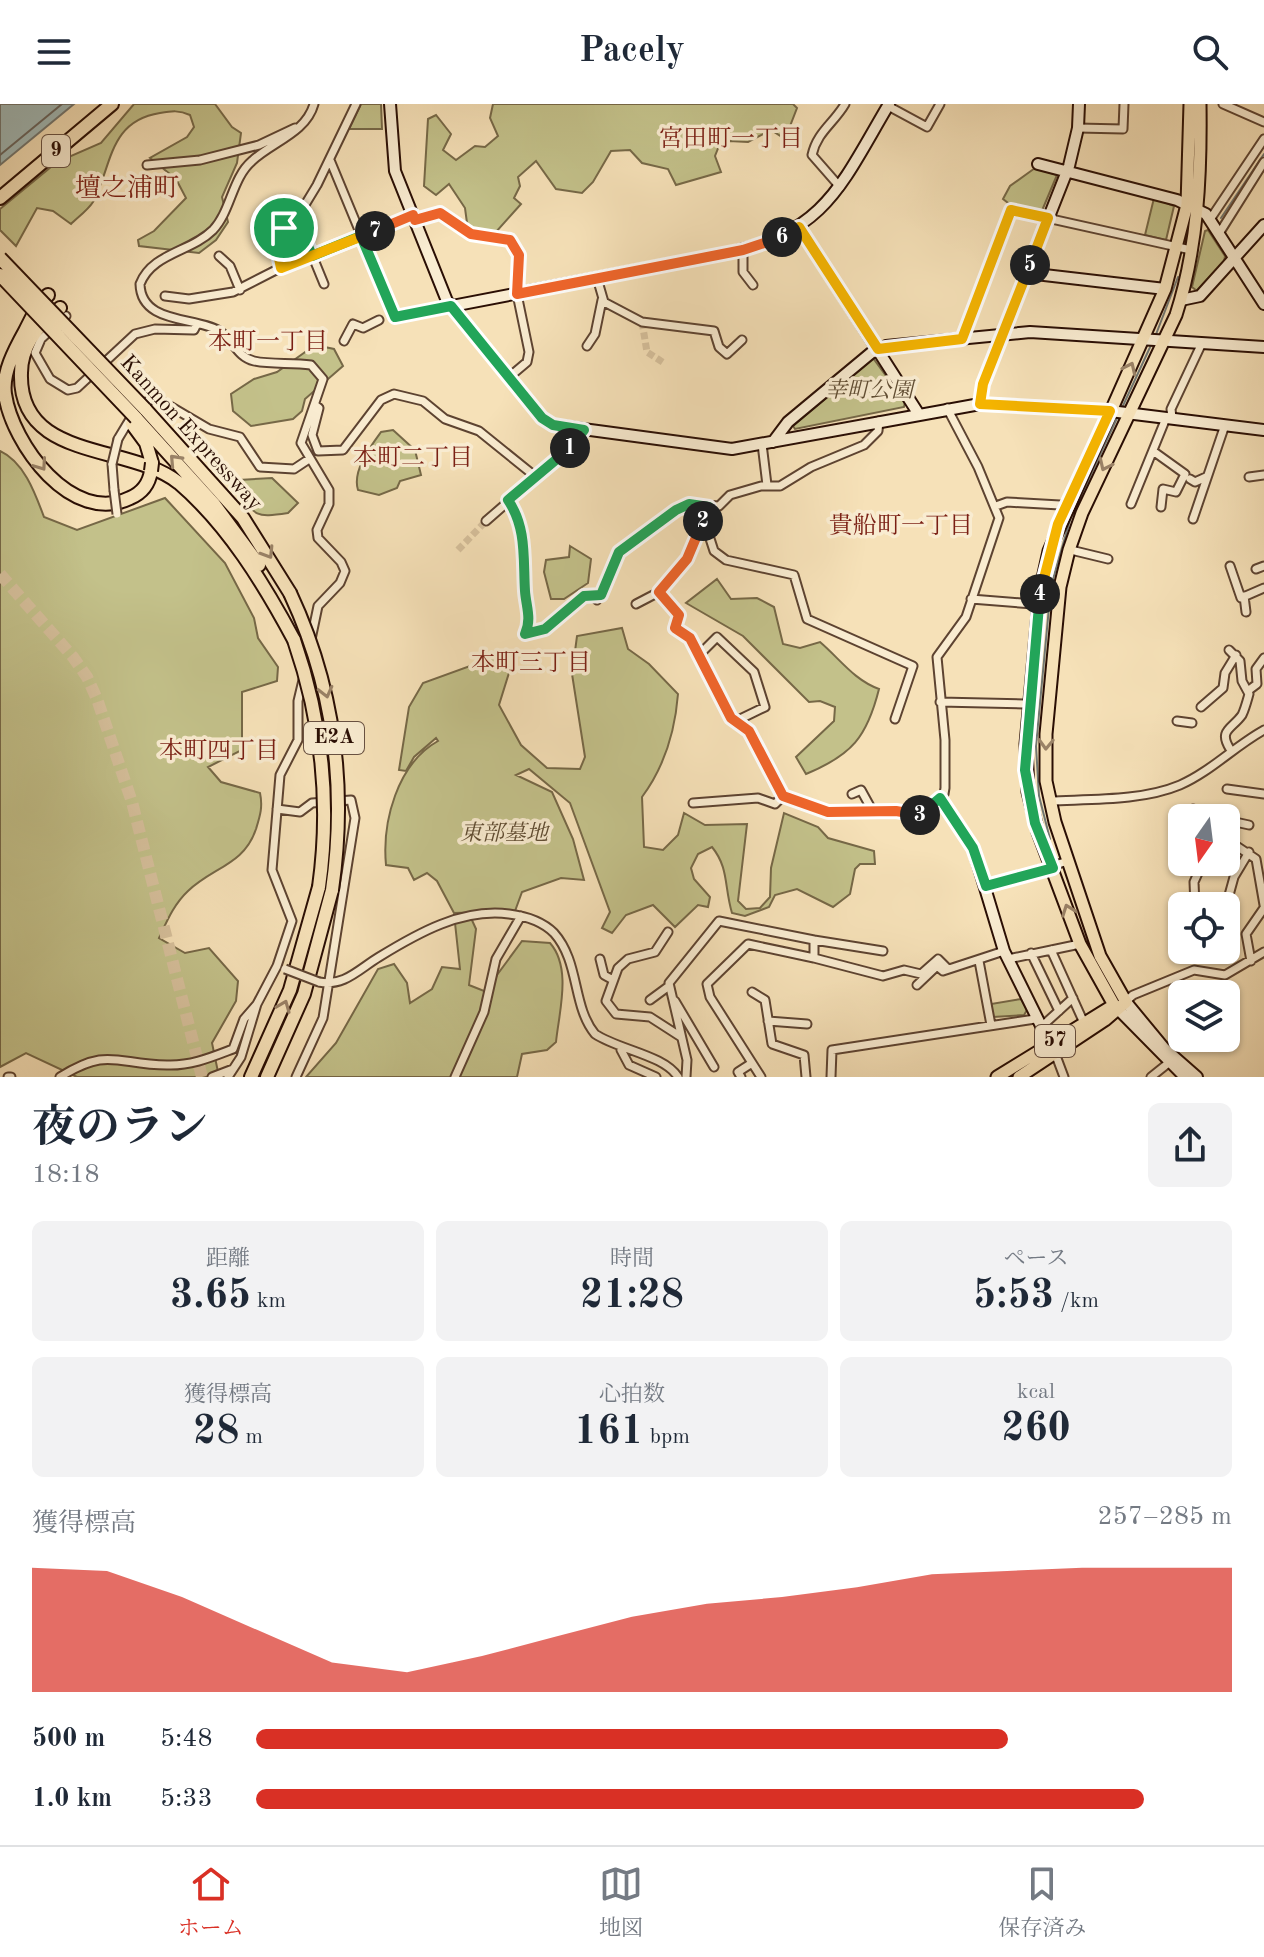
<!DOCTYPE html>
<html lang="ja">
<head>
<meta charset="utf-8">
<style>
	:root { --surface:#fff; --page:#f2f2f3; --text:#1f2937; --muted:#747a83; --line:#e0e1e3; --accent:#d93025 }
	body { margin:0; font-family:"Old Standard TT","Noto Serif JP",serif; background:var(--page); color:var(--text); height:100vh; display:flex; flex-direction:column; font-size:30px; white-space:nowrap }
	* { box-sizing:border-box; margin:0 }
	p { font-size:26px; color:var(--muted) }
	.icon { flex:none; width:44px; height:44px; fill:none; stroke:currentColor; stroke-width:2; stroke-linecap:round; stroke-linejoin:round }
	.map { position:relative; height:973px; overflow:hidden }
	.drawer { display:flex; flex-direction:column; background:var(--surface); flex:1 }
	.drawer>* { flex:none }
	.needle { width:52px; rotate:194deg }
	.fabs { position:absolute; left:1168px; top:700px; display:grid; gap:16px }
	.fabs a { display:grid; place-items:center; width:72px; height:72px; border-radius:12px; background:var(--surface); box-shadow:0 2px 6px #0004; font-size:40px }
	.pin { position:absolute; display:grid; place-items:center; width:68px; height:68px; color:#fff; margin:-34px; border:4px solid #fff; border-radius:50%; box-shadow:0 2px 8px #0007 }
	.km { position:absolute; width:40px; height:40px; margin:-20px; border-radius:50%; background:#222; color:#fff; font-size:22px; line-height:40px; text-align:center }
	.round { display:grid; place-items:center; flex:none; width:84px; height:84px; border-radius:12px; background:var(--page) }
	.head { display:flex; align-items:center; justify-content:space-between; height:136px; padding:0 32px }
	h1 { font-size:44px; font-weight:700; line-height:60px }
	.stats { display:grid; grid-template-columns:repeat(3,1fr); gap:12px; height:136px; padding:8px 32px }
	.stats div { display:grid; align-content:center; border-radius:12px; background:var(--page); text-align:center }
	.stats b { font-size:40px; font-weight:700 }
	.stats small { font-size:22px; font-weight:400 }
	.stats p { font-size:22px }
	.chart { height:224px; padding:16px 32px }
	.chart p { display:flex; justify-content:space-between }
	.chart svg { width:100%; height:144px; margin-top:8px; fill:var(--accent); opacity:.7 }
	ul { padding:0 32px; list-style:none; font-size:26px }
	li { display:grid; grid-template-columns:128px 96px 1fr; align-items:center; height:60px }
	li i { height:20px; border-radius:10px; background:var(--accent) }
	header { display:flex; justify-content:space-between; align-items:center; height:104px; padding:0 32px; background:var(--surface); font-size:36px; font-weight:700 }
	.dock { display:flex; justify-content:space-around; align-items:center; height:112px; border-top:2px solid var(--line); background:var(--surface); font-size:22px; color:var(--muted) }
	.dock a { display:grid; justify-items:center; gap:4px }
	.dock .selected { color:var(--accent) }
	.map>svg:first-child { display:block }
	.green { fill:#c3c18a; stroke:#766847; stroke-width:2 }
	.water { fill:#a1bbba; stroke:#717671; stroke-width:2 }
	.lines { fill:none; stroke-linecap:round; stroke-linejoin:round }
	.shore { stroke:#66645f; stroke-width:2 }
	.stream { stroke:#717671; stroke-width:2 }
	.street-tunnel { stroke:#d7c19d; stroke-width:7; stroke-dasharray:7 3.5; stroke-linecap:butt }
	.highway-tunnel { stroke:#d7c19d; stroke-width:12; stroke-dasharray:12 6; stroke-linecap:butt }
	.street-casing { stroke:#5d4331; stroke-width:11 }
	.secondary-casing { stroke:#2a0e04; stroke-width:14 }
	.primary-casing { stroke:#2a0e04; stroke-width:15 }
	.highway-casing { stroke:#2a0e04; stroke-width:16 }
	.street { stroke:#f9ecd1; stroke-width:7 }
	.secondary { stroke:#f9ecd1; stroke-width:10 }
	.primary { stroke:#f6e1b8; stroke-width:11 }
	.highway { stroke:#f6e1b8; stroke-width:12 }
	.street-bridge-casing { stroke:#5d4331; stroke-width:11; stroke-linecap:butt }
	.highway-bridge-casing { stroke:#2a0e04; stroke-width:16; stroke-linecap:butt }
	.street-bridge { stroke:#f9ecd1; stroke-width:7 }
	.highway-bridge { stroke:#f6e1b8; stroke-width:12 }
	.oneway { stroke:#9a8267 }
	.split-1-casing { stroke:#fff; stroke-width:16 }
	.split-2-casing { stroke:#fff; stroke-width:16 }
	.split-3-casing { stroke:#fff; stroke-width:16 }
	.split-4-casing { stroke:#fff; stroke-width:16 }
	.split-5-casing { stroke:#fff; stroke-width:16 }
	.split-6-casing { stroke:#fff; stroke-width:16 }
	.split-7-casing { stroke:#fff; stroke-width:16 }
	.split-8-casing { stroke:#fff; stroke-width:16 }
	.split-1 { stroke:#22a559; stroke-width:10 }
	.split-2 { stroke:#22a559; stroke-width:10 }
	.split-3 { stroke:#f0652b; stroke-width:10 }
	.split-4 { stroke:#22a559; stroke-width:10 }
	.split-5 { stroke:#f5b400; stroke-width:10 }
	.split-6 { stroke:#f5b400; stroke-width:10 }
	.split-7 { stroke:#f0652b; stroke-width:10 }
	.split-8 { stroke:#f5b400; stroke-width:10 }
	.labels { text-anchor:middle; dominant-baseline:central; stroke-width:7; stroke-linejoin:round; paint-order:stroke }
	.shield { fill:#f9ecd1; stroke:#685142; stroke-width:2 }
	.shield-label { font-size:20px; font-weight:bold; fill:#2a0e04 }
	.park-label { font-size:22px; font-style:italic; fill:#604d33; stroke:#f9ecd1 }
	.street-label { font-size:22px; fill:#2a0e04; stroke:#f9ecd1 }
	.neighbourhood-label { font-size:24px; fill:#7a1f14; stroke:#f9ecd1 }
	.quarter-label { font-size:26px; fill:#7a1f14; stroke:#f9ecd1 }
</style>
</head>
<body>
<header><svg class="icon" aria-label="menu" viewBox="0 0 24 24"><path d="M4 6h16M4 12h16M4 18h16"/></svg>Pacely<svg class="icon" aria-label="search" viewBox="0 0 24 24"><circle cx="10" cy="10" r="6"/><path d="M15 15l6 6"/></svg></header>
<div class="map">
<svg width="1264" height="973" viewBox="0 0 1264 973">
	<rect width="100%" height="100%" fill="#f6e1b8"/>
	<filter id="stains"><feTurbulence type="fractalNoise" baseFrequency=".0025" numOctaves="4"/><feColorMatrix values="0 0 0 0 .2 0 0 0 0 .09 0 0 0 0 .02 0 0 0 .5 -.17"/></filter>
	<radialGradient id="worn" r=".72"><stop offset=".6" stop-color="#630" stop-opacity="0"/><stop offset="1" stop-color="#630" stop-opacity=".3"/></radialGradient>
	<path class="green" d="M134,0H215L232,23L241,29L237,59L222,93L228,118L216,136L199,149L139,142L138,136L154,127L186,94L176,75L150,54L187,33L194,23L190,11C179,6 172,7 160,9C108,17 112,63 93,98C88,106 77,114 71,120L53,107L37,104L16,142L0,126V105L57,58L101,39Z
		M361,0H381L382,25H349Z
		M493,0H793L797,4L785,35L771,26L748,38L729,37L719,42L715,52L721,68L676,81L668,65L642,59L630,46L611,47L593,78L582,89L556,85L536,57L518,73L520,82L514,94L521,100L496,128L472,125L467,119L465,104L449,80L436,91L424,82L428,15L436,11L451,30L443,46L456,56L475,42L485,43L498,32L490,14Z
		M1035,64L1057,71L1041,109L1012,102L1003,95L1010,82Z
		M1154,94L1174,102L1166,136L1145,131Z
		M1208,126L1225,152L1224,158L1197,187L1192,183L1205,127Z
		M315,241L334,245L343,262L305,295L302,307L293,315L251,322L233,307L231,290L254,275L277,268Z
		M873,254L905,298L904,303L795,325L793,322Z
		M393,326L415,346L421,371L400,377L397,384L379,391L358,386C352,367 370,343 381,328Z
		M0,347C24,358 35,389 44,413L77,426L165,394L225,459L254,514L258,534L278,563L277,577L242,588V646L208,663L221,678L260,689C263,703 260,712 256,725C244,761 213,763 188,787C174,800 167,817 159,834L185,849L209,844L238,877L236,897L212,939L218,968L208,973H77L26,949L0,963Z
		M272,374L298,399L288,409C255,414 255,413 238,384L239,376Z
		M570,442L591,455L588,479L564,495H551L544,468L546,456L569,453Z
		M717,475L731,495L757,494L774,503L783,540L800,544L820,538C840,555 854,576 879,585C867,633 852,651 806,670L796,653L834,617L835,603L820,597L809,598L743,532L686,499Z
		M622,524L628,545L649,560L678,590C675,628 665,662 642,693L644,743L663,746L678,731L684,709L705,721L747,720L738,797L746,805L760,804L770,793L771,764L784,709L818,723L828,734L874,747L875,760H860L855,765L850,790L833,803L797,785L775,791L769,803L745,812L732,809C724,782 729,764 712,743L698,750L691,764L694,775L710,793L708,803L698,801L675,823L653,801L626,811L612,829L602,824L610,808L570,699L529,665L516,671L552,688L573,735L584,776L561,774L522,788L515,807L454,809L437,777L427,769L414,776L408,764L386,761C382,718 397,660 438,637L436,634L414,653L406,667L399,666L409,603L423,579L492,554L513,556L499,601L521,641L547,664L580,665L585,653L572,570L577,532Z
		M471,814L476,825L469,881L489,889L497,871L522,837L550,839C572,864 559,908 556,938L547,946L522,950L517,973H306L336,939L378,865L394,860L407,879L410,899L432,885L442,863L460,865L455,819Z
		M1021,895L1027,906L1024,911L993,913L991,900Z"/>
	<path class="water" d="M0,0H74L0,61Z"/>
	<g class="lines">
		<path class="shore" d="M0,51L62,0"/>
		<path class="stream" d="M1221,114L1264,50
			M1155,233L1178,173
			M1121,306L1152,239
			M1050,735L1039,692L1036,642L1051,482L1070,416L1118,312"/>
		<path class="street-tunnel" d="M642,218L647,248L664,259
			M458,446L486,417"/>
		<path class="highway-tunnel" d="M0,470L73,553L87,573L97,595L132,698L202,973"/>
		<defs>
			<path id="street" d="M1223,0L1264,18
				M888,2L927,23L940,0
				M1078,24L1123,25L1124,0
				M330,56L395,213
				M147,61L200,56L259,41L295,24
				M840,83L812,51C817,28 834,19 845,0
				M1211,114L1264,35
				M415,116L440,109L465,127L510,136L515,142L519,151L517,190L529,248L527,258L508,274
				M1220,128L1264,58
				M743,146V168L753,181
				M219,152L230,162L240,186
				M281,164L277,137L298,111
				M597,174L604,198L642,218L714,227L719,243L727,250L742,236
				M324,180L297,114L317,81L356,0
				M165,192L189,195L233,188L278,165L413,111
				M66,212L41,235L35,249L50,275L68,286L77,284L135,230L155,225L194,226L197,220
				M962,235L1011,106L1191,146
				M344,237L353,220L363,224L379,216
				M587,242L595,230L602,196
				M315,301L319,304L312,331L318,347L343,346L381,296L394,290L423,297L445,315L479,327L536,373
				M142,303L149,296L158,295L209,325L240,333L260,363L294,365L309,355
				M1172,314L1171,305L1202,239
				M118,335L130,315
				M762,340L767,381
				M1153,347L1185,370L1176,388L1163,385L1161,403
				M112,360L114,386
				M1249,373L1264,371
				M1190,375L1195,378L1206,373
				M508,396C527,424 523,455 525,487C526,502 532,515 525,530L545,525L584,492L601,491
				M1131,400L1164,319
				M996,402L1007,398L1060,401
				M1193,415L1225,321
				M704,416L714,447L726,456L794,471L807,515L913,562L895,615
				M486,417L579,336L584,326
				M1075,447L1108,455
				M1230,462L1241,494L1264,484
				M1256,465L1264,462
				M659,488L679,511L675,524L690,534L731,614L749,627L783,692L828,708L896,707L920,711L944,690L945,684V636L937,553L966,513L999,414L978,363L947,304
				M1244,492L1246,508
				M971,495L1033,500
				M597,496L619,448L676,406L689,400L719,402L730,391L761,382H780L811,363L864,341L878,327L879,317
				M636,500L659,488L687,455L709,403
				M1229,546L1240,557L1242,577L1249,590C1247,597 1245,605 1242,611C1232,625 1218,626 1230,645
				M699,551L717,533L754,568L765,603L736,617
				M305,564L318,502L340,479L345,467L341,458L318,434L317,426L329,400V386L301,339L323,275L311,261C292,258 272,261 254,257C237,253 234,237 221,228C197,212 141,221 140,180C152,149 191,148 213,126C231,107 232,74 252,57C272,38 306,29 314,0
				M1249,586L1257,580L1256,565L1264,554
				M940,598L1024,600
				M1201,603L1223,584L1225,569L1236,551
				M1177,617L1192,619
				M1227,685L1264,690
				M852,690L861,686L872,706
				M1050,697C1091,695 1142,697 1180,681C1210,668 1235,642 1264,626
				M693,699L758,694L775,700L783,692
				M277,705L300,708L312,699L351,696L355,714L323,914L296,973
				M1193,705L1220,714
				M1226,716L1249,721
				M1226,735L1256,755L1264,801
				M986,782L1068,757
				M1195,802L1194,778L1203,758
				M1226,802L1234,773L1249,748
				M1226,811L1234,818L1229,825
				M668,828L655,848L628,855L618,864L606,897L616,910L650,913L681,933
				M814,836L883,847
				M1051,846L1084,919
				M1031,849L1059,907
				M600,855L604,871L613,876
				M1008,855L1080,840
				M979,857L991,921
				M1251,857L1246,830L1264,804
				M319,878C344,883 359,865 379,853C418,829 462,804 509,810C525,812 542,817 554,829C580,858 572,902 595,930C619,946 664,951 678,973
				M917,881L937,862L943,867L1004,847
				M752,888L765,896L772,940L804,951L806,973
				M650,896L669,882
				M675,897L714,963
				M1125,898L1133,891L1194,866L1225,871L1264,848
				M768,917L807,920
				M1040,924L1073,894
				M621,946L629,961L656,973
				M1055,949L1064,973
				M8,973H11
				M60,973C109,942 117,961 167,961C191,962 212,953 233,945L244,915L257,900
				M212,973L233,965
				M228,973L241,953L257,900L277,862L292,817L272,766L280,671L298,636V597L303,576
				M455,973L484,908L496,855L521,812
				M686,973L687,956L669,879L719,817L814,836V854L883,872L904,866L921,870L938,855L948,865
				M741,973L738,968L752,959
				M761,973L710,893L707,880L748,840L814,854
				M831,973L832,946L1035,915
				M1151,973L1171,957"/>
			<path id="secondary" d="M390,0L395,67L447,197L542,314L553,321L732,345L980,300L1110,307L1264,326
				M1038,60L1177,96L1206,110L1264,200
				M799,123L918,309
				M1027,169L1165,185
				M1181,196L1200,192L1264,121
				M395,213L727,149C826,128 841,81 889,0
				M980,300L983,280L1069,62L1078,24L1079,0
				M773,338L788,318L871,249L886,242L1030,228L1264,243
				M940,694L973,744L1004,847L1053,946
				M1126,898L1164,944L1197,973
				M1114,901L1185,973"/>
			<path id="primary" d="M997,973L1114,901L1080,840L1038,728L1028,688L1026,640L1040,488L1049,447L1165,185L1187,101L1190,0
				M1019,973L1105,916L1126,898L1100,852L1055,718L1046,677V630L1060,483L1069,446L1082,409L1176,211C1198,143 1201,71 1200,0"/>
			<path id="highway" d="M0,94L112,0
				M48,191C37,201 32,214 25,227C15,245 2,269 5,290C12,340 72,422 130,394C142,389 149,380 151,367
				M60,204C39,220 21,241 21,269C18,358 130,339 179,379C228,421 264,480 294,536
				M145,305L243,414L290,489
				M136,314L214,400L259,461
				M132,320L146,339L152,359
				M251,973L290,886L319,783
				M267,973L304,890L332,786"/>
		</defs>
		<use href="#street" class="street-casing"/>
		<use href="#secondary" class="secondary-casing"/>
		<use href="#primary" class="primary-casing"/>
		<use href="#highway" class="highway-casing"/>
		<use href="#street" class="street"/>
		<use href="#secondary" class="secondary"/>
		<use href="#primary" class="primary"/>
		<use href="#highway" class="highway"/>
		<defs>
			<path id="street-bridge" d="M112,360L118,335
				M114,386L117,410
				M285,865L319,878"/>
			<path id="highway-bridge" d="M0,154L145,305
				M0,171L136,314
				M151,367L152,359
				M290,489C334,583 347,683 332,786
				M294,536C322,617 331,698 319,783"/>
		</defs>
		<use href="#street-bridge" class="street-bridge-casing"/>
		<use href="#highway-bridge" class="highway-bridge-casing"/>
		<use href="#street-bridge" class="street-bridge"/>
		<use href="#highway-bridge" class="highway-bridge"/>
	</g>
	<defs><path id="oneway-chevron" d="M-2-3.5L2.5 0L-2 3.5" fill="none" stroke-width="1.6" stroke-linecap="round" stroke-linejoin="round" transform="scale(2)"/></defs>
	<g class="oneway">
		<use href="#oneway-chevron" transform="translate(1130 264) rotate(-65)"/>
		<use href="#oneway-chevron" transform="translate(175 356) rotate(-133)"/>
		<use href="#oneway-chevron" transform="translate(41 361) rotate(55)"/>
		<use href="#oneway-chevron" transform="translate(1105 361) rotate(115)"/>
		<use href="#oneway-chevron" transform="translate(268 449) rotate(58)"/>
		<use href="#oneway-chevron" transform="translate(326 588) rotate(76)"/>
		<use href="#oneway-chevron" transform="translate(1046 640) rotate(92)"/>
		<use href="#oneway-chevron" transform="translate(1068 806) rotate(-110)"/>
		<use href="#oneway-chevron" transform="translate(284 902) rotate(-68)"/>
	</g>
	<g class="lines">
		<defs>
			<path id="split-1" d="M284,124L299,110L297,114L312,152L361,132L395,213L451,202L542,314L553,321L584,326L570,344"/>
			<path id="split-2" d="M570,344L508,396C527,424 523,455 525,487C526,502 532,515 525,530L545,525L584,492L601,491L619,448L676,406L689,400L709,403L703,417"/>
			<path id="split-3" d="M703,417L687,455L659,488L679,511L675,524L690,534L731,614L749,627L783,692L828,708L896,707L920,711"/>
			<path id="split-4" d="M920,711L940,694L973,744L986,782L1053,764L1035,719L1025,666L1040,490"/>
			<path id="split-5" d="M1030,161L983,280L980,300L1110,307L1058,420L1040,490"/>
			<path id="split-6" d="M782,133L799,123L878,245L962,235L1011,106L1048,114L1030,161"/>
			<path id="split-7" d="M375,127L413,111L415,116L440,109L471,130L510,136L519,151L517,190L743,146L782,133"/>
			<path id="split-8" d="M284,124L276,140L281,164L375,127"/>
		</defs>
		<use href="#split-1" class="split-1-casing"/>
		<use href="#split-2" class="split-2-casing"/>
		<use href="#split-3" class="split-3-casing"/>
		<use href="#split-4" class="split-4-casing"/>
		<use href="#split-5" class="split-5-casing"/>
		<use href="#split-6" class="split-6-casing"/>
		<use href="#split-7" class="split-7-casing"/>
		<use href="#split-8" class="split-8-casing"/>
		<use href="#split-1" class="split-1"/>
		<use href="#split-2" class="split-2"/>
		<use href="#split-3" class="split-3"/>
		<use href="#split-4" class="split-4"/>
		<use href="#split-5" class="split-5"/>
		<use href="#split-6" class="split-6"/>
		<use href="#split-7" class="split-7"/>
		<use href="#split-8" class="split-8"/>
	</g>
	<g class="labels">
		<g class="shield">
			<rect x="42" y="31" width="28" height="32" rx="6"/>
			<rect x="304" y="618" width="60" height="32" rx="6"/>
			<rect x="1035" y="921" width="40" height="32" rx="6"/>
		</g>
		<g class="shield-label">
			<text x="56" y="47">9</text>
			<text x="334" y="634">E2A</text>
			<text x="1055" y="937">57</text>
		</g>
		<g class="park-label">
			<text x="869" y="287">幸町公園</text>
			<text x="504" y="730">東部墓地</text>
		</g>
		<g class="street-label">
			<text transform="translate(191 329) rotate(48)">Kanmon Expressway</text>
		</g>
		<g class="neighbourhood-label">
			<text x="731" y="36">宮田町一丁目</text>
			<text x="268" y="239">本町一丁目</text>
			<text x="413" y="355">本町二丁目</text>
			<text x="901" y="423">貴船町一丁目</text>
			<text x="531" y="560">本町三丁目</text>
			<text x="219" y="648">本町四丁目</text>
		</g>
		<g class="quarter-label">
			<text x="127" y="85">壇之浦町</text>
		</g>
	</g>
	<rect width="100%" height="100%" filter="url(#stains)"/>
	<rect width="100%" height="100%" fill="url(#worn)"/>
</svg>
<div class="fabs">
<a><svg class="needle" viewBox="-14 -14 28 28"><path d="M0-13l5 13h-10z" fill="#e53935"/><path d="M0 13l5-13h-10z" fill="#747a83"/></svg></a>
<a><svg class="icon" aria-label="locate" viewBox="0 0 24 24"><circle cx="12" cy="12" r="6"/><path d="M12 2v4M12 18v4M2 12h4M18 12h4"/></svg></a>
<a><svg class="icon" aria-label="layers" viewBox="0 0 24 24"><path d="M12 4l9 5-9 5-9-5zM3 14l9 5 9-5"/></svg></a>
</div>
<div class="pin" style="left:284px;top:124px;background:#1e9e55"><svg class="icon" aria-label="arrive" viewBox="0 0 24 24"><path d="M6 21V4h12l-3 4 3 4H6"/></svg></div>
<b class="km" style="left:570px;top:344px">1</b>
<b class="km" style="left:703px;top:417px">2</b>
<b class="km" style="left:920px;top:711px">3</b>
<b class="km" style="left:1040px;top:490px">4</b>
<b class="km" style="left:1030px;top:161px">5</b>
<b class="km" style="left:782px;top:133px">6</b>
<b class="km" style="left:375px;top:127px">7</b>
</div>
<section class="drawer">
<div class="head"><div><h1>夜のラン</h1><p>18:18</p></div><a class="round"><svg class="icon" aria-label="share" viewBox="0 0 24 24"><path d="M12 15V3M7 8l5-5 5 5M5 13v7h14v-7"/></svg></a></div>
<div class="stats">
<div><p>距離</p><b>3.65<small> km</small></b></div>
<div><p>時間</p><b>21:28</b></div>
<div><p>ペース</p><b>5:53<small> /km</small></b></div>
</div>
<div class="stats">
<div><p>獲得標高</p><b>28<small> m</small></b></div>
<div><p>心拍数</p><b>161<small> bpm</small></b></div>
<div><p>kcal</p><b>260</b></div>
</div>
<div class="chart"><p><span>獲得標高</span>257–285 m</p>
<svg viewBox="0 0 160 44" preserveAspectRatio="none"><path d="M0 44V6L10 7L20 15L30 25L40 35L50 38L60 33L70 27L80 21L90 17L100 15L110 12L120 8L130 7L140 6L150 6L160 6V44z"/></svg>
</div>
<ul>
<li><b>500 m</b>5:48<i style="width:77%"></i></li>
<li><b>1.0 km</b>5:33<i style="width:91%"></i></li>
</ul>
</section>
<nav class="dock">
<a class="selected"><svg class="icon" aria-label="home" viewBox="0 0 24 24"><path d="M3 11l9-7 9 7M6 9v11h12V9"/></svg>ホーム</a>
<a><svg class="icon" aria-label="map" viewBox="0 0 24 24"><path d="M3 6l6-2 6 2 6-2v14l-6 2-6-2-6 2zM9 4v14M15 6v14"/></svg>地図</a>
<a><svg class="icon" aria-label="saved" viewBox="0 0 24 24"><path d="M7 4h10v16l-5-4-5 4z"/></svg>保存済み</a>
</nav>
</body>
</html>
